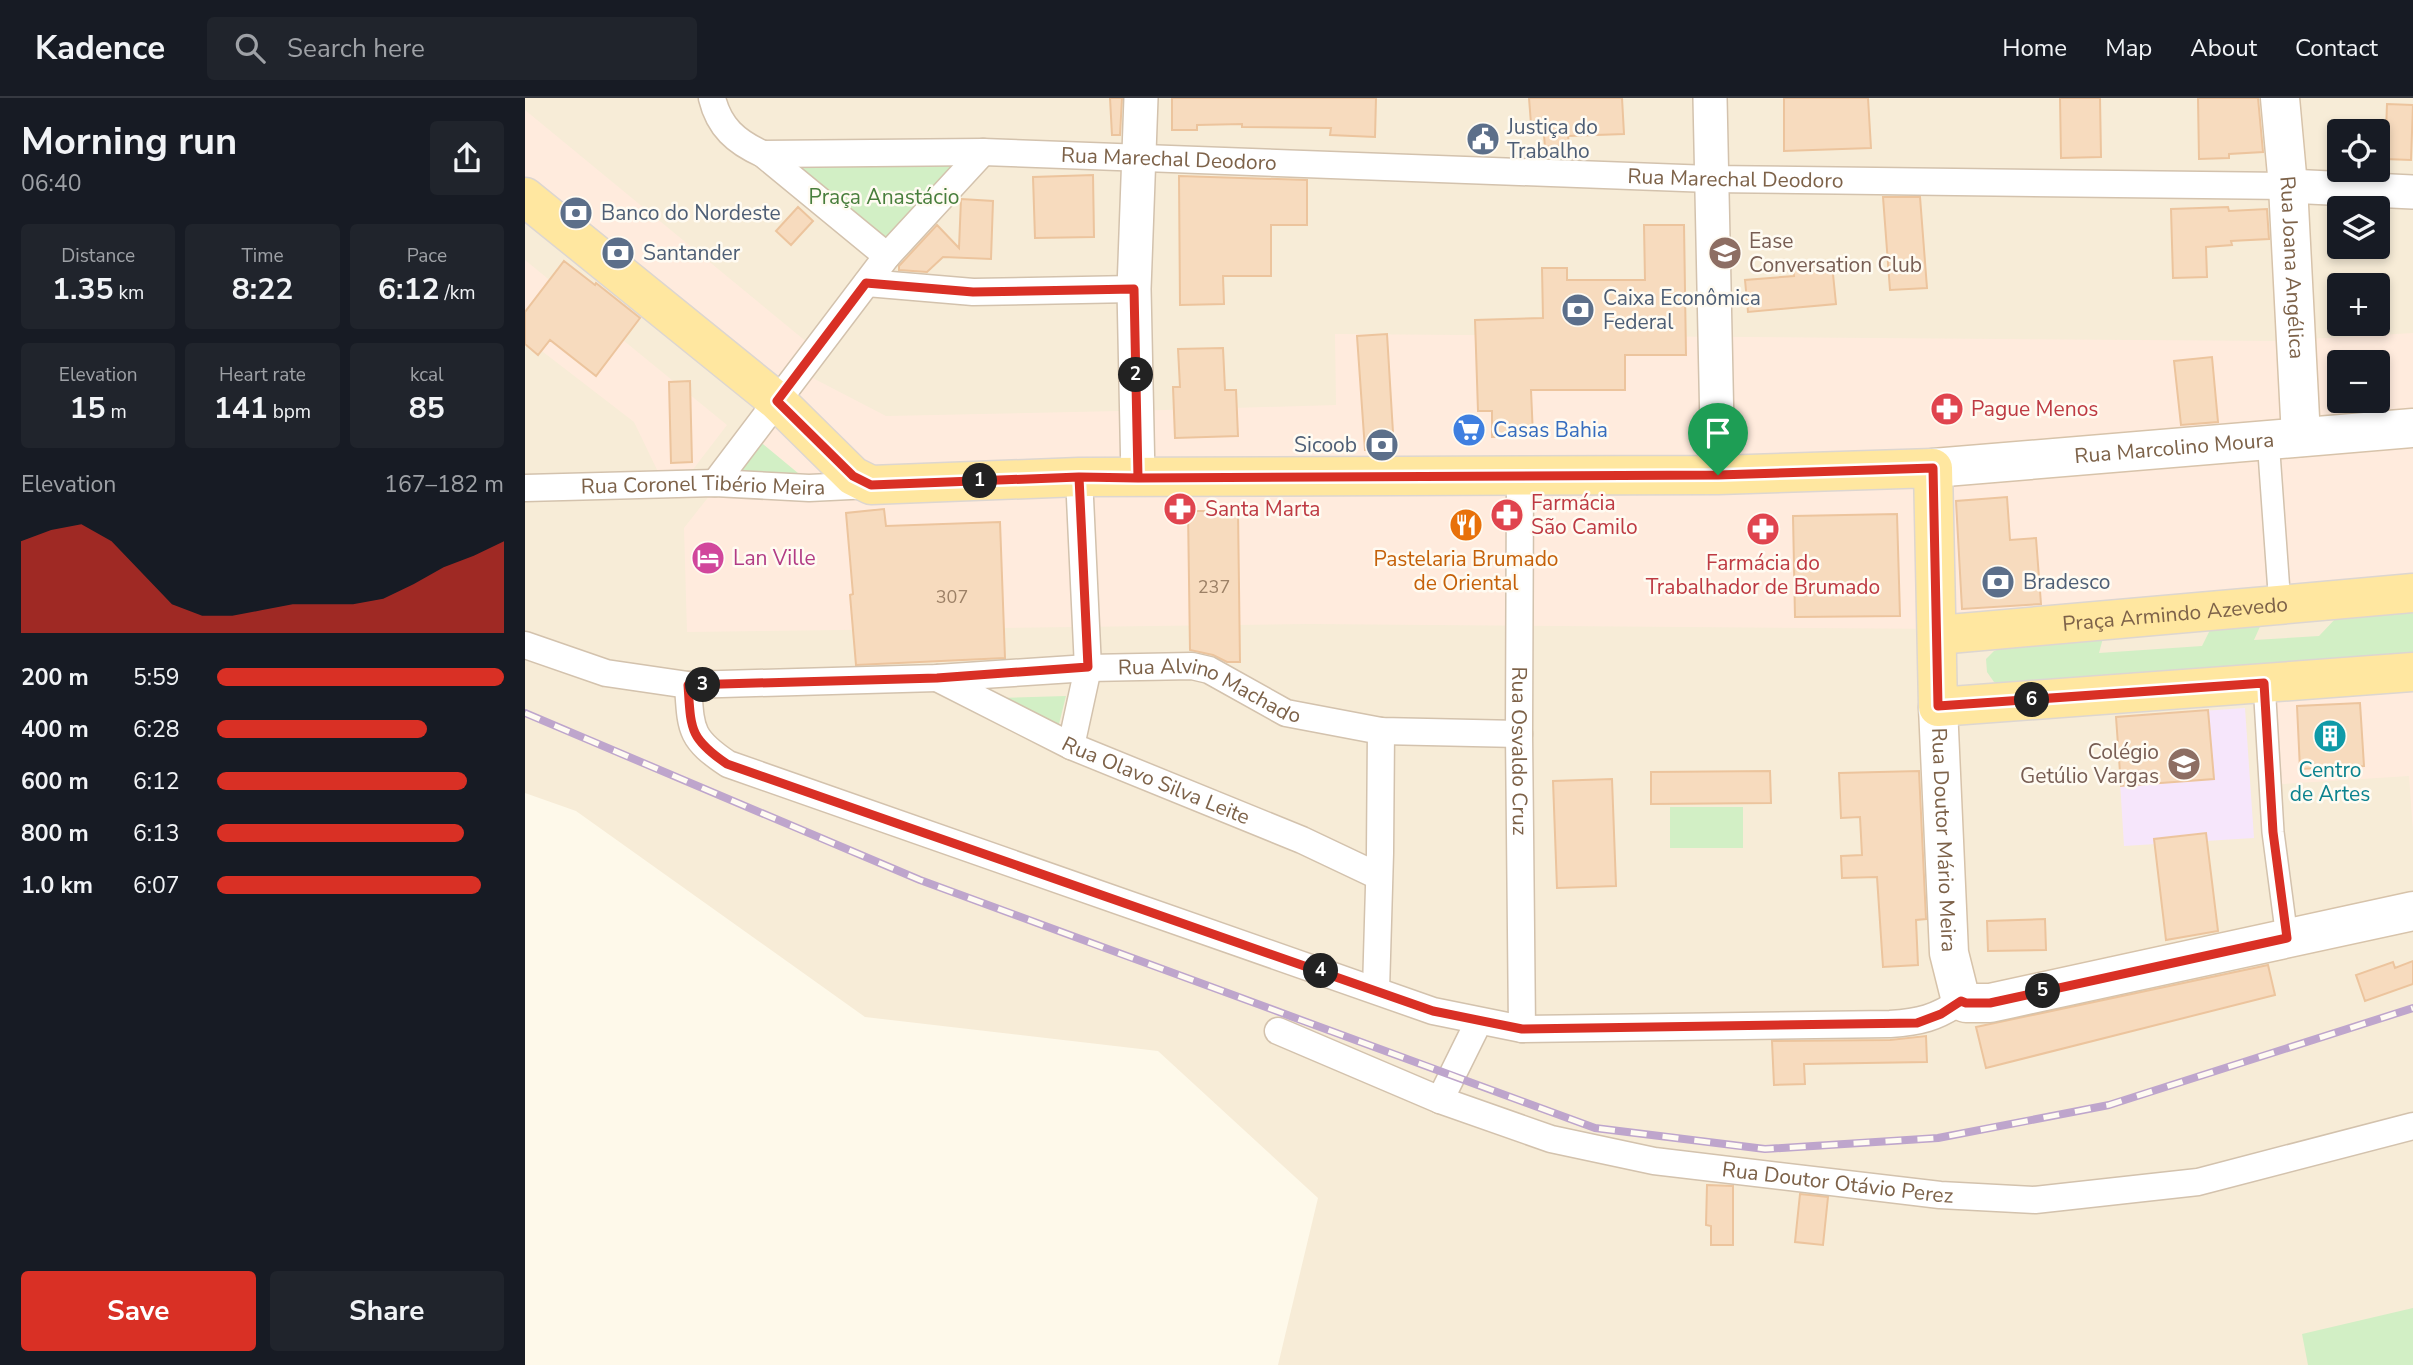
<!DOCTYPE html>
<html lang="en">
<head>
<meta charset="utf-8">
<style>
	:root { --surface:#171b24; --page:#20242c; --text:#f1f3f6; --muted:#9ea1a6; --line:#363941; --accent:#d93025 }
	body { margin:0; font-family:"Nunito Sans",sans-serif; background:var(--page); color:var(--text); height:100vh; display:flex; flex-direction:column; font-size:26px; white-space:nowrap }
	* { box-sizing:border-box; margin:0 }
	p { font-size:23px; color:var(--muted) }
	.icon { flex:none; width:38px; height:38px; fill:none; stroke:currentColor; stroke-width:2; stroke-linecap:round; stroke-linejoin:round }
	.map { position:relative; flex:1; overflow:hidden }
	.sheet { display:flex; flex-direction:column; background:var(--surface); width:525px }
	.sheet>* { flex:none }
	.tools { position:absolute; left:1802px; top:21px; display:grid; gap:14px }
	.tools a { display:grid; place-items:center; width:63px; height:63px; border-radius:7px; background:var(--surface); box-shadow:0 4px 10px #0003; font-size:35px }
	.pin { position:absolute; display:grid; place-items:center; width:60px; height:60px; color:#fff; margin:-72px -30px; border-radius:50% 50% 50% 0; rotate:-45deg; box-shadow:0 0 7px #0007 }
	.pin .icon { rotate:45deg }
	.km { position:absolute; width:35px; height:35px; margin:-18px; border-radius:50%; background:#222; color:#fff; font-size:19px; line-height:35px; text-align:center }
	.round { display:grid; place-items:center; flex:none; width:74px; height:74px; border-radius:7px; background:var(--page) }
	.overview { display:flex; align-items:center; justify-content:space-between; height:119px; padding:0 21px }
	h1 { font-size:38px; font-weight:700; line-height:52px }
	.metrics { display:grid; grid-template-columns:repeat(3,1fr); gap:10px; height:119px; padding:7px 21px }
	.metrics div { display:grid; align-content:center; border-radius:7px; background:var(--page); text-align:center }
	.metrics b { font-size:30px; font-weight:700 }
	.metrics small { font-size:19px; font-weight:400 }
	.metrics p { font-size:19px }
	.chart { height:196px; padding:14px 21px }
	.chart p { display:flex; justify-content:space-between }
	.chart svg { width:100%; height:126px; margin-top:7px; fill:var(--accent); opacity:.7 }
	.action { display:flex; gap:14px; margin-top:auto; padding:14px 21px }
	.action a { flex:1; height:80px; border-radius:7px; background:var(--accent); color:#fff; font-size:28px; font-weight:700; line-height:80px; text-align:center }
	.action a+a { background:var(--page); color:var(--text) }
	ul { padding:0 21px; list-style:none; font-size:23px }
	li { display:grid; grid-template-columns:112px 84px 1fr; align-items:center; height:52px }
	li i { height:18px; border-radius:9px; background:var(--accent) }
	header { display:flex; align-items:center; gap:42px; box-sizing:border-box; height:98px; padding:0 35px; background:var(--surface); border-bottom:2px solid var(--line) }
	header strong { font-size:33px }
	nav { display:flex; gap:38px; margin-inline-start:auto; font-size:24px }
	.search { width:490px; height:63px; background:var(--page); display:flex; align-items:center; gap:18px; box-sizing:border-box; padding:0 24px; border-radius:7px; color:var(--muted); font-size:26px }
	main { display:flex; flex:1; min-height:0 }
	.map>svg:first-child { display:block }
	.residential { fill:#f7ecd7; fill-rule:evenodd }
	.commercial { fill:#ffebdd; fill-rule:evenodd }
	.education { fill:#f6e6fb }
	.green { fill:#d2efc5 }
	.building { fill:#f7dbbe; stroke:#ecc49d; stroke-width:2 }
	.lines { fill:none; stroke-linecap:round; stroke-linejoin:round }
	.pedestrian-casing { stroke:#d3c2ad; stroke-width:24 }
	.minor-casing { stroke:#d3c2ad; stroke-width:29 }
	.tertiary-casing { stroke:#d3c2ad; stroke-width:36 }
	.secondary-casing { stroke:#d7c3aa; stroke-width:41 }
	.primary-casing { stroke:#ddd6d0; stroke-width:41 }
	.pedestrian { stroke:#fff; stroke-width:21 }
	.minor { stroke:#fff; stroke-width:26 }
	.tertiary { stroke:#fff; stroke-width:33 }
	.secondary { stroke:#fff; stroke-width:38 }
	.primary { stroke:#ffe7a0; stroke-width:38 }
	.rail-casing { stroke:#bea5cc; stroke-width:8 }
	.rail { stroke:#fffbf2; stroke-width:5; stroke-dasharray:16; stroke-linecap:butt }
	.route-casing { stroke:#fff; stroke-width:14 }
	.route { stroke:#d93025; stroke-width:9 }
	.labels { text-anchor:middle; dominant-baseline:central; stroke-width:5; stroke-linejoin:round; paint-order:stroke }
	.number-label { font-size:18px; fill:#9c8066 }
	.service-label { font-size:21px; fill:#4e5e75; stroke:#fffbf2; text-anchor:start }
	.street-label { font-size:21px; fill:#7d6249; stroke:#fffbf2 }
	.park-label { font-size:21px; fill:#487e3c; stroke:#fffbf2 }
	.education-label { font-size:21px; fill:#785e54; stroke:#fffbf2; text-anchor:start }
	.health-label { font-size:21px; fill:#be3a42; stroke:#fffbf2; text-anchor:start }
	.shop-label { font-size:21px; fill:#366cbe; stroke:#fffbf2; text-anchor:start }
	.hotel-label { font-size:21px; fill:#b23c85; stroke:#fffbf2; text-anchor:start }
	.food-label { font-size:21px; fill:#c56008; stroke:#fffbf2 }
	.culture-label { font-size:21px; fill:#0d838f; stroke:#fffbf2 }
</style>
</head>
<body>
<header>
<strong>Kadence</strong>
<div class="search"><svg class="icon" aria-label="search" viewBox="0 0 24 24"><circle cx="10" cy="10" r="6"/><path d="M15 15l6 6"/></svg>Search here</div>
<nav><a>Home</a><a>Map</a><a>About</a><a>Contact</a></nav>
</header>
<main>
<section class="sheet">
<div class="overview"><div><h1>Morning run</h1><p>06:40</p></div><a class="round"><svg class="icon" aria-label="share" viewBox="0 0 24 24"><path d="M12 15V3M7 8l5-5 5 5M5 13v7h14v-7"/></svg></a></div>
<div class="metrics">
<div><p>Distance</p><b>1.35<small> km</small></b></div>
<div><p>Time</p><b>8:22</b></div>
<div><p>Pace</p><b>6:12<small> /km</small></b></div>
</div>
<div class="metrics">
<div><p>Elevation</p><b>15<small> m</small></b></div>
<div><p>Heart rate</p><b>141<small> bpm</small></b></div>
<div><p>kcal</p><b>85</b></div>
</div>
<div class="chart"><p><span>Elevation</span>167–182 m</p>
<svg viewBox="0 0 160 44" preserveAspectRatio="none"><path d="M0 44V12L10 8L20 6L30 12L40 23L50 34L60 38L70 38L80 36L90 34L100 34L110 34L120 32L130 27L140 21L150 17L160 12V44z"/></svg>
</div>
<ul>
<li><b>200 m</b>5:59<i style="width:100%"></i></li>
<li><b>400 m</b>6:28<i style="width:73%"></i></li>
<li><b>600 m</b>6:12<i style="width:87%"></i></li>
<li><b>800 m</b>6:13<i style="width:86%"></i></li>
<li><b>1.0 km</b>6:07<i style="width:92%"></i></li>
</ul>
<div class="action"><a>Save</a><a>Share</a></div>
</section>
<div class="map">
<svg width="1888" height="1267" viewBox="0 0 1888 1267">
	<rect width="100%" height="100%" fill="#fef9ea"/>
	<path class="residential" d="M0,0H1888V1267H753L793,1100L633,953L340,919L51,713L0,695ZM1815,33H1853V72H1815ZM1815,110H1853V149H1815ZM1815,187H1853V226H1815ZM1815,264H1853V303H1815Z"/>
	<path class="commercial" d="M0,12L283,245L240,298L0,103Z
		M0,162L202,327L166,374L135,378L109,324L0,240Z
		M1888,235V485L1425,531L784,526L162,534L159,430L280,276L361,318L640,312L811,307L810,236L1748,243ZM1815,264H1853V303H1815Z
		M1888,588V734L1884,678L1743,687L1737,600Z"/>
	<path class="education" d="M1720,610L1729,740L1599,748L1591,619Z"/>
	<path class="green" d="M257,62L434,64L363,148Z
		M233,342L285,385L197,387Z
		M1888,512V561L1483,588L1469,584L1462,574L1461,561L1469,553L1484,548L1578,540L1574,555L1677,548L1686,530L1737,524L1729,542L1794,538L1813,518Z
		M541,598L528,650L438,601Z
		M1145,709H1218V750H1145Z
		M1888,1210V1267H1783L1777,1236Z"/>
	<path class="building" d="M585,0H597L595,37H587Z
		M647,0H851L850,39L805,37L806,30L717,29V26L672,27V32H647Z
		M1004,0H1097L1099,36L1043,38L1044,47L1020,49L1018,25L1006,26Z
		M1259,0H1343L1346,50L1259,53Z
		M1535,0H1575L1576,59L1536,60Z
		M1673,0H1733L1738,54L1704,56V60L1674,61Z
		M1862,6L1888,7L1886,62L1860,61Z
		M568,77L569,139L510,140L508,79Z
		M654,78L782,82V127H746V178H698L699,206L655,207Z
		M1358,99H1395L1402,190L1365,192Z
		M436,101L468,103L466,161L418,159L402,174L374,172V168L412,127L434,150Z
		M273,109L288,123L266,147L251,133Z
		M1703,109L1704,113L1742,111L1744,141L1706,143L1707,147L1681,149L1682,179L1648,180L1646,111Z
		M1119,127H1159L1161,257H1100V292H1006L1008,338L967,339V313H953L950,222L1018,220L1017,170H1042V182H1120Z
		M39,163L70,187L71,185L115,220L71,278L25,242L13,257L0,246V214Z
		M1307,166L1311,206L1223,214L1220,182L1269,178L1268,169Z
		M862,236L869,351L840,352L832,238Z
		M698,250L700,292H711L713,338L650,340L648,289H655L653,251Z
		M1687,259L1693,324L1656,327L1649,263Z
		M165,283L167,364L146,365L144,284Z
		M1482,399L1485,442L1511,440L1516,506L1437,511L1431,403Z
		M359,411L361,428L475,424L480,560L331,567L325,497L328,496L321,415Z
		M663,413H713L715,564H702L688,557L665,552Z
		M1372,416L1375,518L1270,519L1268,418Z
		M1835,605L1839,668L1775,671L1772,608Z
		M1683,612L1689,681L1596,688L1591,619Z
		M1245,673L1246,705L1126,706V674Z
		M1394,673L1401,821L1391,822L1393,867L1358,869L1352,779L1317,780L1316,758L1337,757L1335,719L1316,720L1314,675Z
		M1087,681L1091,788L1032,790L1028,683Z
		M1681,735L1693,833L1641,842L1629,741Z
		M1520,821L1521,852L1463,853L1462,823Z
		M1888,863V886L1840,903L1831,877L1868,864L1870,870Z
		M1743,867L1750,897L1461,970L1451,929Z
		M1401,938L1402,964L1279,966L1280,986L1249,987L1247,943L1365,942Z
		M1182,1087L1208,1088V1147H1186V1128L1181,1127Z
		M1275,1096L1303,1099L1298,1147L1270,1144Z"/>
	<g class="lines">
		<defs>
			<path id="pedestrian" d="M1743,341L1755,508
				M1739,585L1748,734L1762,840"/>
			<g id="minor">
				<path d="M187,0C194,29 211,44 238,56L362,158"/>
				<path id="s1" d="M238,56L458,54L1185,81L1763,88"/>
				<path d="M342,185L448,194L609,191"/>
				<path id="s2" d="M995,377L994,636L997,931"/>
				<path d="M190,385L362,158L458,54"/>
				<path id="s3" d="M0,390L190,385L284,390L346,387"/>
				<path id="s4" d="M0,547L81,575L163,587L412,580L563,570L667,568L684,572L761,615L856,633L994,636"/>
				<path id="s5" d="M412,580L546,648L777,742L853,778"/>
				<path d="M163,587C166,631 164,640 203,666L908,913L997,931L1365,926C1395,924 1411,920 1436,903"/>
				<path d="M546,648L563,570L554,379"/>
				<path d="M851,892L855,755L856,633"/>
				<path id="s6" d="M753,933L915,1002L1026,1041L1129,1063L1415,1097L1510,1102L1673,1084L1888,1028"/>
				<path d="M915,1002L954,923"/>
			</g>
			<path id="tertiary" d="M1185,0L1193,377
				M1763,88L1888,94
				M613,380L609,191L616,0"/>
			<g id="secondary">
				<path id="s7" d="M1755,0L1763,88L1776,339"/>
				<path id="s8" d="M1408,370L1888,330"/>
				<path id="s9" d="M1413,609L1424,855L1436,903L1441,905H1465L1888,813"/>
			</g>
			<g id="primary">
				<path d="M0,99L252,303L328,378L346,387L554,379L1193,377L1408,370L1413,609L1888,574"/>
				<path id="s10" d="M1413,537L1888,495"/>
			</g>
		</defs>
		<use href="#pedestrian" class="pedestrian-casing"/>
		<use href="#minor" class="minor-casing"/>
		<use href="#tertiary" class="tertiary-casing"/>
		<use href="#secondary" class="secondary-casing"/>
		<use href="#primary" class="primary-casing"/>
		<use href="#pedestrian" class="pedestrian"/>
		<use href="#minor" class="minor"/>
		<use href="#tertiary" class="tertiary"/>
		<use href="#secondary" class="secondary"/>
		<use href="#primary" class="primary"/>
		<defs>
			<path id="rail" d="M0,615L395,782L1070,1030L1240,1051L1413,1040L1584,1007L1888,910"/>
		</defs>
		<use href="#rail" class="rail-casing"/>
		<use href="#rail" class="rail"/>
	</g>
	<g class="lines">
		<defs>
			<path id="route" d="M1193,377L613,380L554,379L346,387L328,378L252,303L341,185L448,194L609,191L613,380L554,379L563,569L412,580L163,587C166,631 164,640 202,666L908,913L997,931L1392,925L1416,916L1436,903L1441,905H1465L1762,840L1748,734L1739,585L1413,608L1408,370L1193,377"/>
		</defs>
		<use href="#route" class="route-casing"/>
		<use href="#route" class="route"/>
	</g>
	<defs>
		<symbol id="civic-disc" viewBox="-11 -11 22 22"><circle r="9.5" fill="#5c6f8a" stroke="#fffbf2"/><path d="M-.6-6.5H3V-4.5H.6V-3L4-1V1h2V6H-6V1h2V-1L-.6-3ZM-1.2 2.5V6h2.4V2.5Z" fill="#fff"/></symbol>
		<symbol id="bank-disc" viewBox="-11 -11 22 22"><circle r="9.5" fill="#5c6f8a" stroke="#fffbf2"/><path d="M-6-4H6V4H-6ZM0-2.3a2.3 2.3 0 1 0 0 4.6a2.3 2.3 0 1 0 0-4.6Z" fill="#fff"/></symbol>
		<symbol id="school-disc" viewBox="-11 -11 22 22"><circle r="9.5" fill="#8d6e63" stroke="#fffbf2"/><path d="M0-5L7-2L0 1L-7-2ZM-4 1L0 2.5L4 1V4Q0 6-4 4Z" fill="#fff"/></symbol>
		<symbol id="pharmacy-disc" viewBox="-11 -11 22 22"><circle r="9.5" fill="#e0444e" stroke="#fffbf2"/><path d="M-2-6h4v4h4v4h-4v4h-4v-4h-4v-4h4Z" fill="#fff"/></symbol>
		<symbol id="supermarket-disc" viewBox="-11 -11 22 22"><circle r="9.5" fill="#3f7fe0" stroke="#fffbf2"/><path d="M-6-5.5h2.5l.6 2H6L4.5 2H-2.5L-4.4-4H-6ZM-1.5 3.2a1.3 1.3 0 1 0 .1 0ZM3 3.2a1.3 1.3 0 1 0 .1 0Z" fill="#fff"/></symbol>
		<symbol id="restaurant-disc" viewBox="-11 -11 22 22"><circle r="9.5" fill="#e8710a" stroke="#fffbf2"/><path d="M-5-6h1v4h1v-4h1v4h1v-4h1v5L-1.5 .5V6h-2V.5L-5-1ZM5-6V6H3V1.5H1.5Q1.5-4 5-6Z" fill="#fff"/></symbol>
		<symbol id="hotel-disc" viewBox="-11 -11 22 22"><circle r="9.5" fill="#d1479c" stroke="#fffbf2"/><path d="M-6-4.5h1.5V1H6V5H4.5V3h-9V5H-6ZM-4 0a1.8 1.8 0 1 1 3.6 0ZM.5 0V-2.5h3Q6-2.5 6 0Z" fill="#fff"/></symbol>
		<symbol id="building-disc" viewBox="-11 -11 22 22"><circle r="9.5" fill="#0f9aa8" stroke="#fffbf2"/><path d="M-4-6H4V6H1V3H-1V6H-4ZM-2.5-4.3h1.7v1.8h-1.7ZM.8-4.3h1.7v1.8H.8ZM-2.5-1h1.7V.8h-1.7ZM.8-1h1.7V.8H.8Z" fill="#fff"/></symbol>
	</defs>
	<g fill-rule="evenodd">
		<use href="#civic-disc" x="939" y="22" width="38" height="38"/>
		<use href="#bank-disc" x="32" y="96" width="38" height="38"/>
		<use href="#bank-disc" x="74" y="136" width="38" height="38"/>
		<use href="#school-disc" x="1181" y="136" width="38" height="38"/>
		<use href="#bank-disc" x="1034" y="193" width="38" height="38"/>
		<use href="#pharmacy-disc" x="1403" y="292" width="38" height="38"/>
		<use href="#supermarket-disc" x="925" y="313" width="38" height="38"/>
		<use href="#bank-disc" x="838" y="328" width="38" height="38"/>
		<use href="#pharmacy-disc" x="636" y="392" width="38" height="38"/>
		<use href="#pharmacy-disc" x="963" y="398" width="38" height="38"/>
		<use href="#restaurant-disc" x="922" y="408" width="38" height="38"/>
		<use href="#pharmacy-disc" x="1219" y="412" width="38" height="38"/>
		<use href="#hotel-disc" x="164" y="441" width="38" height="38"/>
		<use href="#bank-disc" x="1454" y="465" width="38" height="38"/>
		<use href="#building-disc" x="1786" y="619" width="38" height="38"/>
		<use href="#school-disc" x="1640" y="647" width="38" height="38"/>
	</g>
	<g class="labels">
		<g class="number-label">
			<text x="689" y="489">237</text>
			<text x="427" y="499">307</text>
		</g>
		<g class="service-label">
			<text x="982" y="29">Justiça do<tspan x="982" dy="24">Trabalho</tspan></text>
			<text x="76" y="115">Banco do Nordeste</text>
			<text x="118" y="155">Santander</text>
			<text x="1078" y="200">Caixa Econômica<tspan x="1078" dy="24">Federal</tspan></text>
			<text x="832" y="347" text-anchor="end">Sicoob</text>
			<text x="1498" y="484">Bradesco</text>
		</g>
		<g class="street-label">
			<text stroke="none"><textPath href="#s1" startOffset="406">Rua Marechal Deodoro</textPath></text>
			<text stroke="none"><textPath href="#s1" startOffset="973">Rua Marechal Deodoro</textPath></text>
			<text stroke="none"><textPath href="#s7" startOffset="170">Rua Joana Angélica</textPath></text>
			<text stroke="none"><textPath href="#s8" startOffset="242">Rua Marcolino Moura</textPath></text>
			<text stroke="none"><textPath href="#s3" startOffset="178">Rua Coronel Tibério Meira</textPath></text>
			<text stroke="none"><textPath href="#s10" startOffset="238">Praça Armindo Azevedo</textPath></text>
			<text stroke="none"><textPath href="#s4" startOffset="696">Rua Alvino Machado</textPath></text>
			<text stroke="none"><textPath href="#s2" startOffset="276">Rua Osvaldo Cruz</textPath></text>
			<text stroke="none"><textPath href="#s5" startOffset="242">Rua Olavo Silva Leite</textPath></text>
			<text stroke="none"><textPath href="#s9" startOffset="133">Rua Doutor Mário Meira</textPath></text>
			<text stroke="none"><textPath href="#s6" startOffset="584">Rua Doutor Otávio Perez</textPath></text>
		</g>
		<g class="park-label">
			<text x="359" y="99">Praça Anastácio</text>
		</g>
		<g class="education-label">
			<text x="1224" y="143">Ease<tspan x="1224" dy="24">Conversation Club</tspan></text>
			<text x="1634" y="654" text-anchor="end">Colégio<tspan x="1634" dy="24">Getúlio Vargas</tspan></text>
		</g>
		<g class="health-label">
			<text x="1446" y="311">Pague Menos</text>
			<text x="1006" y="405">Farmácia<tspan x="1006" dy="24">São Camilo</tspan></text>
			<text x="680" y="411">Santa Marta</text>
			<text x="1238" y="465" text-anchor="middle">Farmácia do<tspan x="1238" dy="24">Trabalhador de Brumado</tspan></text>
		</g>
		<g class="shop-label">
			<text x="968" y="332">Casas Bahia</text>
		</g>
		<g class="hotel-label">
			<text x="208" y="460">Lan Ville</text>
		</g>
		<g class="food-label">
			<text x="941" y="461">Pastelaria Brumado<tspan x="941" dy="24">de Oriental</tspan></text>
		</g>
		<g class="culture-label">
			<text x="1805" y="672">Centro<tspan x="1805" dy="24">de Artes</tspan></text>
		</g>
	</g>
</svg>
<div class="tools">
<a><svg class="icon" aria-label="locate" viewBox="0 0 24 24"><circle cx="12" cy="12" r="6"/><path d="M12 2v4M12 18v4M2 12h4M18 12h4"/></svg></a>
<a><svg class="icon" aria-label="layers" viewBox="0 0 24 24"><path d="M12 4l9 5-9 5-9-5zM3 14l9 5 9-5"/></svg></a>
<a>+</a>
<a>−</a>
</div>
<div class="pin" style="left:1193px;top:377px;background:#1e9e55"><svg class="icon" aria-label="arrive" viewBox="0 0 24 24"><path d="M6 21V4h12l-3 4 3 4H6"/></svg></div>
<b class="km" style="left:455px;top:383px">1</b>
<b class="km" style="left:611px;top:277px">2</b>
<b class="km" style="left:178px;top:587px">3</b>
<b class="km" style="left:796px;top:873px">4</b>
<b class="km" style="left:1518px;top:893px">5</b>
<b class="km" style="left:1507px;top:602px">6</b>
</div>
</main>
</body>
</html>
